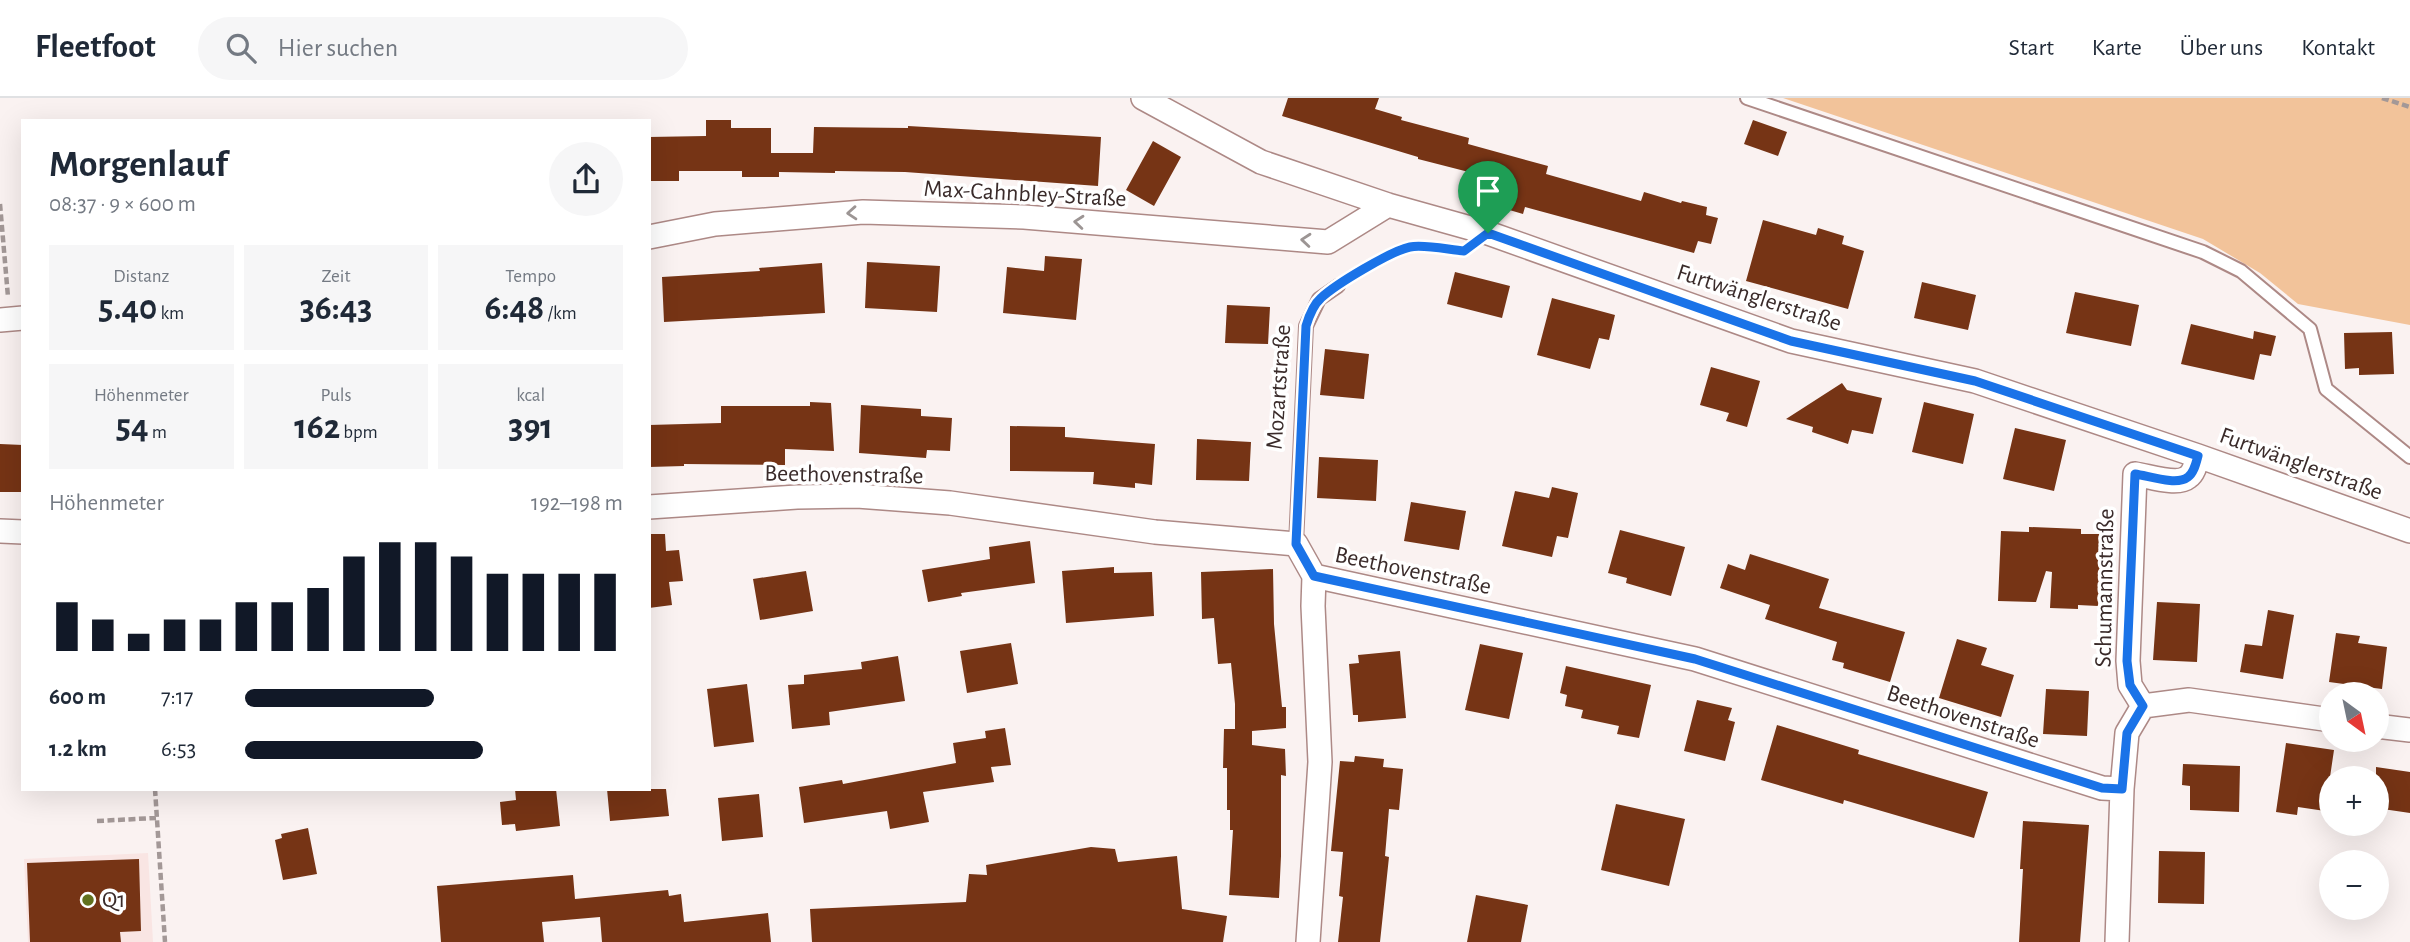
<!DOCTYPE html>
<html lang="de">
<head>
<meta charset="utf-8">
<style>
	:root { --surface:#fff; --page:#f6f6f7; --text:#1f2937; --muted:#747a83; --line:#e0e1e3; --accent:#111827 }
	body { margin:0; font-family:"Alegreya Sans",sans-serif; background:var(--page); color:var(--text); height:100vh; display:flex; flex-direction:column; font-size:26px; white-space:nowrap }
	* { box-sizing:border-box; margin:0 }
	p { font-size:23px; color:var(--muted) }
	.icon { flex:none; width:38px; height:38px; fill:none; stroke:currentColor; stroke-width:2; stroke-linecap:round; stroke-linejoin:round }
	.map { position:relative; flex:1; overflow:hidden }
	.drawer { position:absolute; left:21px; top:21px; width:630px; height:672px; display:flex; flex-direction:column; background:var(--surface); border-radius:0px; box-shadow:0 7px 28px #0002 }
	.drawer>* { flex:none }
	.needle { width:46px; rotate:147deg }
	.buttons { position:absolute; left:2319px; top:584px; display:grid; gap:14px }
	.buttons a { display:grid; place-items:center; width:70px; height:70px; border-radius:50%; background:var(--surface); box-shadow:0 7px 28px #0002; font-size:35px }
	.pin { position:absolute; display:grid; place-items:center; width:60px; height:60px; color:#fff; margin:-72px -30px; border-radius:50% 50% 50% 0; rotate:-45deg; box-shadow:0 0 7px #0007 }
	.pin .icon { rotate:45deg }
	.round { display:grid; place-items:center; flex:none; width:74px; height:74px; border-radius:37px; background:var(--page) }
	.head { display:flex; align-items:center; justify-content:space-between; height:119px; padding:0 28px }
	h1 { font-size:38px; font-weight:700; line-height:52px }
	.stats { display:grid; grid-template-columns:repeat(3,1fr); gap:10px; height:119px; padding:7px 28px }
	.stats div { display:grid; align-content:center; border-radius:0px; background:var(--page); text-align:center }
	.stats b { font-size:35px; font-weight:700 }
	.stats small { font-size:19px; font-weight:400 }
	.stats p { font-size:19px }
	.chart { height:196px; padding:14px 28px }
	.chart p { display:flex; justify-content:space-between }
	.chart svg { width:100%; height:126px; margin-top:7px; stroke:var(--accent); stroke-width:6 }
	ul { padding:0 28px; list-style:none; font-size:23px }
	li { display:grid; grid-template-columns:112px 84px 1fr; align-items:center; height:52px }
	li i { height:18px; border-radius:9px; background:var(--accent) }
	header { display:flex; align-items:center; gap:42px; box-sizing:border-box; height:98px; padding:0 35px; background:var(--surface); border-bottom:2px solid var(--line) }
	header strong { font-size:33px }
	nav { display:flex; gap:38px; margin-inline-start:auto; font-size:24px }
	.search { width:490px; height:63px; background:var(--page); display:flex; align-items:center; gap:18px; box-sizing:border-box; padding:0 24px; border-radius:38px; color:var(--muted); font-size:26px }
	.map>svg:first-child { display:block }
	.built { fill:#f9e5e3 }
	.green { fill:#f2c39a }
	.building { fill:#763415 }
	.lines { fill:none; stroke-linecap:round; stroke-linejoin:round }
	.service-casing { stroke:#ad8986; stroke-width:16 }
	.minor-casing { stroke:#ad8986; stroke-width:26 }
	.path { stroke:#a39897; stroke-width:4.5; stroke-dasharray:7 3.5; stroke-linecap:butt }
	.service { stroke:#fff; stroke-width:12 }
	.minor { stroke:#fff; stroke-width:23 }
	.oneway { stroke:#9c9594 }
	.route-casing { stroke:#fff; stroke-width:14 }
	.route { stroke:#1a73e8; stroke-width:9 }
	.poi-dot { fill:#61711e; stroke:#fff; stroke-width:2.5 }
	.labels { text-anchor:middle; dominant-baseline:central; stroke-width:7; stroke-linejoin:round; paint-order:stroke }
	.street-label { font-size:24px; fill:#3a2b2a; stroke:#fff }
	.poi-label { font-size:24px; fill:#3a2b2a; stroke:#fff; text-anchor:start }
</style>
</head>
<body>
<header>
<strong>Fleetfoot</strong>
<div class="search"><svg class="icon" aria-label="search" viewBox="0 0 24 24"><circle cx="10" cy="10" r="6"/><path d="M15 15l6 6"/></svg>Hier suchen</div>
<nav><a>Start</a><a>Karte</a><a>Über uns</a><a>Kontakt</a></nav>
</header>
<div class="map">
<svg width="2410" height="844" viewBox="0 0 2410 844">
	<rect width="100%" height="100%" fill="#faf2f1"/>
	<path class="built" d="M148,755L153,844H28L24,761Z"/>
	<path class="green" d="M1783,0H2410V227L2298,206L2260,175L2203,141Z"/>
	<path class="building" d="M1288,0H1379L1375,11L1402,19L1401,22L1469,40L1468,46L1548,68L1546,76L1641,103L1644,94L1681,105L1682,103L1707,109L1706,117L1718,120L1711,146L1698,143L1694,155L1525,109L1523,116L1489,106L1496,81L1418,61V59L1282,18Z
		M706,22H731V30H771V55H813L814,29L908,30V28L1101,39L1098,88L905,74L835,73V75L779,74V79H742V73H679V83H649V39L706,38Z
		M1753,22L1787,34L1778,58L1744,46Z
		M1153,43L1181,59L1154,108L1126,92Z
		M1763,122L1816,137L1818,130L1844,138L1842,146L1864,153L1848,211L1746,183Z
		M1045,158L1082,161L1076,222L1003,215L1007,169L1044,173Z
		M867,164L940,168L937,214L865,210Z
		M822,165L825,215L664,224L662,179L760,173L759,170Z
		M1455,174L1510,188L1502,220L1447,206Z
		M1922,184L1976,197L1968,232L1914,220Z
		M2075,194L2139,207L2131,248L2066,235Z
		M1552,200L1615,217L1609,242L1599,240L1590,271L1537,257Z
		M1227,207L1270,209L1268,246L1225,245Z
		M2191,226L2253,241L2254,233L2276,238L2271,258L2260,256L2254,282L2181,266Z
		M2392,234L2394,276L2359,277V270L2345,271L2344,235Z
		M1325,251L1369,256L1364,301L1320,297Z
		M1711,269L1760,283L1747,329L1726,323L1729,315L1700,307Z
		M1842,285L1847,292L1882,300L1873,336L1852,332L1848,346L1812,334L1813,329L1786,321Z
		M810,304L831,305L834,353L785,351V367L684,366V368L649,369V327L721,325V308H810Z
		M1924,304L1974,316L1963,366L1912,354Z
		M861,307L921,311V318L952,320L950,353L927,352L926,360L859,355Z
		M1010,328L1065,329V339L1155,346L1152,387L1135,385V390L1093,386L1094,374L1010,373Z
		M2015,330L2066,342L2054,393L2003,381Z
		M1197,341L1251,344L1249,383L1196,382Z
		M0,346L23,347L21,394H0Z
		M1319,359L1378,362L1376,403L1317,400Z
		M1552,389L1578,395L1568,440L1557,438L1552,459L1502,448L1515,393L1549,400Z
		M1411,404L1466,413L1459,452L1404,443Z
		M2029,429L2081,431V436H2102L2101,491H2099L2098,508L2078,507V511L2050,510L2052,474L2046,473L2036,504L1998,503L2001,433L2029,434Z
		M1620,432L1685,449L1671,498L1626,485L1627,480L1608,475Z
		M649,436H665L666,453L679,452L683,483L669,484L672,507L649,510Z
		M1030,443L1035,485L961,495L962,498L928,504L922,472L990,461L989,449Z
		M1750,456L1829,481L1819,510L1905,534L1890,584L1843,570L1844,565L1832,562L1837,544L1765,521L1770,507L1720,490L1728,466L1745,472Z
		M1114,469V475L1152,474L1154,518L1066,525L1062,473Z
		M1273,471L1274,526L1282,609H1286V630L1252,633V647L1285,651L1286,678L1281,677V758L1279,800L1229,797L1233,732H1230V712H1227V670H1223L1224,631H1235V606L1231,565L1218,566L1214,520L1202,521L1201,474Z
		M806,473L813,513L760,522L753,481Z
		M2157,504L2200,506L2197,564L2153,562Z
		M2268,512L2294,517L2283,581L2240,574L2245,546L2262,548Z
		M2336,535L2360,538L2358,545L2387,549L2382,591L2329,584Z
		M1957,541L1987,550L1981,567L2014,577L2001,619L1939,600Z
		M1011,545L1018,586L967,595L960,553Z
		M1480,546L1523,555L1509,621L1465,612Z
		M1400,553L1406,620L1358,624V617H1353L1349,566L1359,565L1358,557Z
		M898,558L905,603L829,614L830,627L792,631L788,587L804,586V577L862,571L861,564Z
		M1566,568L1651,587L1639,640L1617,636L1619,628L1581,620L1583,612L1565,608L1567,597L1560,595Z
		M747,586L754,644L714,649L707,591Z
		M2046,591L2089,593L2087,638L2043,636Z
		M1697,602L1732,610L1728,622L1735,624L1725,663L1684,653Z
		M1777,627L1859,652L1858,656L1988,694L1974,740L1844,702L1843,706L1761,682Z
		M1005,630L1011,667L991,669L994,684L923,694L929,724L890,731L887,713L804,725L799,689L842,682L843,686L956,665L953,645L986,640L985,633Z
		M2286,645L2334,652L2325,713L2298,709L2297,717L2276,714Z
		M1355,658L1384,661L1383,669L1403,671L1399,712L1389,711L1385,758L1389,759L1380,844H1338L1343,799L1339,798L1343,754L1331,753L1340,663L1354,664Z
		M2183,666L2240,668L2239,714L2190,712V688L2182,687Z
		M2376,669L2410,674V715L2376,710Z
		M515,691H556L560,728L516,733L515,726L502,727L500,704L516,702Z
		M607,691H666L669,718L610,723Z
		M759,696L763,739L722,743L718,700Z
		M1616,706L1685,721L1669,788L1601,772Z
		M2023,723L2089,727L2080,844H2019L2023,771H2020Z
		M308,730L317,776L283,782L275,742L282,740L281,736Z
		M1091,749L1115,751L1118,764L1177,758L1182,811L1227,818L1223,844H812L810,811L966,804L969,776L987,777L986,767Z
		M2159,753L2205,754L2204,806L2158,805Z
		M139,761L141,833L120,834L121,844H30L27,765Z
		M573,777L575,801L668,792L669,798L681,796L684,824L768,815L771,844H602L600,819L542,824L544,844H441L437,788Z
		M1476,797L1528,807L1521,844H1467Z"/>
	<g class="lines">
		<defs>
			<path id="service" d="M1747,0L2203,154L2241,173L2310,231L2326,291L2410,359
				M1296,446L1306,228L1319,201L1338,188"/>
			<path id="minor" d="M1143,0L1261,64L1388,107L1488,135L1791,243L1975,283L2198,358L2410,433
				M649,139L715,126L863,114L1024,119L1328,144L1388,107
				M0,222L23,220
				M649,409L797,399L857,398L950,405L1155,434L1296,446L1314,478L1695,561L2102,690L2122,691
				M0,433L23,434
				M2143,608L2130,587L2128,563L2135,376C2149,378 2177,388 2188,379C2194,375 2196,365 2198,358
				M2143,608L2189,602L2331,622
				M2376,628L2410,632
				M1308,844L1320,664L1313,508L1314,478
				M2117,844L2122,691L2127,635L2143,608"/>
		</defs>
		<use href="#service" class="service-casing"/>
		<use href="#minor" class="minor-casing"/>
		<path class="path" d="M2382,0L2410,9
			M0,106L8,199
			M1352,179L1373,166L1411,149L1448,152
			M155,691L165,844
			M97,723L156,720"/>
		<use href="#service" class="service"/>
		<use href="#minor" class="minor"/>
	</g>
	<defs><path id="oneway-chevron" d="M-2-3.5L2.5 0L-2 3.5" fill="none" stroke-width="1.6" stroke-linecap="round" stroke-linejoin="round" transform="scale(1.75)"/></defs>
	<g class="oneway">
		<use href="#oneway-chevron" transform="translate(852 115) rotate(176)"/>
		<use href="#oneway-chevron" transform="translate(1079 124) rotate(-175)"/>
		<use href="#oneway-chevron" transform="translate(1306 142) rotate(-175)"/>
	</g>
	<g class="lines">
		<defs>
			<path id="route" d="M1488,135L1791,243L1975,283L2198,358C2196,365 2194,375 2188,379C2177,388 2149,378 2135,376L2127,563L2130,587L2143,608L2127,635L2122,691L2102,690L1695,561L1314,478L1296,446L1306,228C1309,218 1313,207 1321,200C1336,186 1391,153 1410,149C1424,146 1450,152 1464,153Z"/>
		</defs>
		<use href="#route" class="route-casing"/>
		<use href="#route" class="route"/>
	</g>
	<circle class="poi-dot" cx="88" cy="802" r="7"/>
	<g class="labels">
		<g class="street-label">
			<text transform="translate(1025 96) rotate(3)">Max-Cahnbley-Straße</text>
			<text transform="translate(1759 200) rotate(18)">Furtwänglerstraße</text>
			<text transform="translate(1279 289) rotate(-86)">Mozartstraße</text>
			<text transform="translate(2301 366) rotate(20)">Furtwänglerstraße</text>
			<text transform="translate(844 377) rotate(1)">Beethovenstraße</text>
			<text transform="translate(1413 473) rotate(12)">Beethovenstraße</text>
			<text transform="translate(2105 490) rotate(-89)">Schumannstraße</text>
			<text transform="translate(1963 619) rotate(18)">Beethovenstraße</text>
		</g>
		<g class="poi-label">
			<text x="102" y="802">Q1</text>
		</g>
	</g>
</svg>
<div class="buttons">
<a><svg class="needle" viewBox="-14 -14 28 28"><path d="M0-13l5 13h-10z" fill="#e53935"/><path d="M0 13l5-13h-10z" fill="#747a83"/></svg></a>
<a>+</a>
<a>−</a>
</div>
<div class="pin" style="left:1488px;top:135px;background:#1e9e55"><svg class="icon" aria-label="arrive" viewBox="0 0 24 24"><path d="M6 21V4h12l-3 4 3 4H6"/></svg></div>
<section class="drawer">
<div class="head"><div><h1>Morgenlauf</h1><p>08:37 · 9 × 600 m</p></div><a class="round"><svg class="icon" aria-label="share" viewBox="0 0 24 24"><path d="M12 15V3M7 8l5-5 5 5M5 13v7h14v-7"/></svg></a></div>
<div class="stats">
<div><p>Distanz</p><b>5.40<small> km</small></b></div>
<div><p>Zeit</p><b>36:43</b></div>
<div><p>Tempo</p><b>6:48<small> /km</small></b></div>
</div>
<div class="stats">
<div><p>Höhenmeter</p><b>54<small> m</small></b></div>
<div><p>Puls</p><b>162<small> bpm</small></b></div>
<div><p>kcal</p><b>391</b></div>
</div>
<div class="chart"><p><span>Höhenmeter</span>192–198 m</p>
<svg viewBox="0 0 160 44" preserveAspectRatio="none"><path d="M5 44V27M15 44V33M25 44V38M35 44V33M45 44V33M55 44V27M65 44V27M75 44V22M85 44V11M95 44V6M105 44V6M115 44V11M125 44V17M135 44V17M145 44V17M155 44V17"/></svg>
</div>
<ul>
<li><b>600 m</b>7:17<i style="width:50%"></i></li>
<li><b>1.2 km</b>6:53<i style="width:63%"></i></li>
</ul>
</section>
</div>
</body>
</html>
